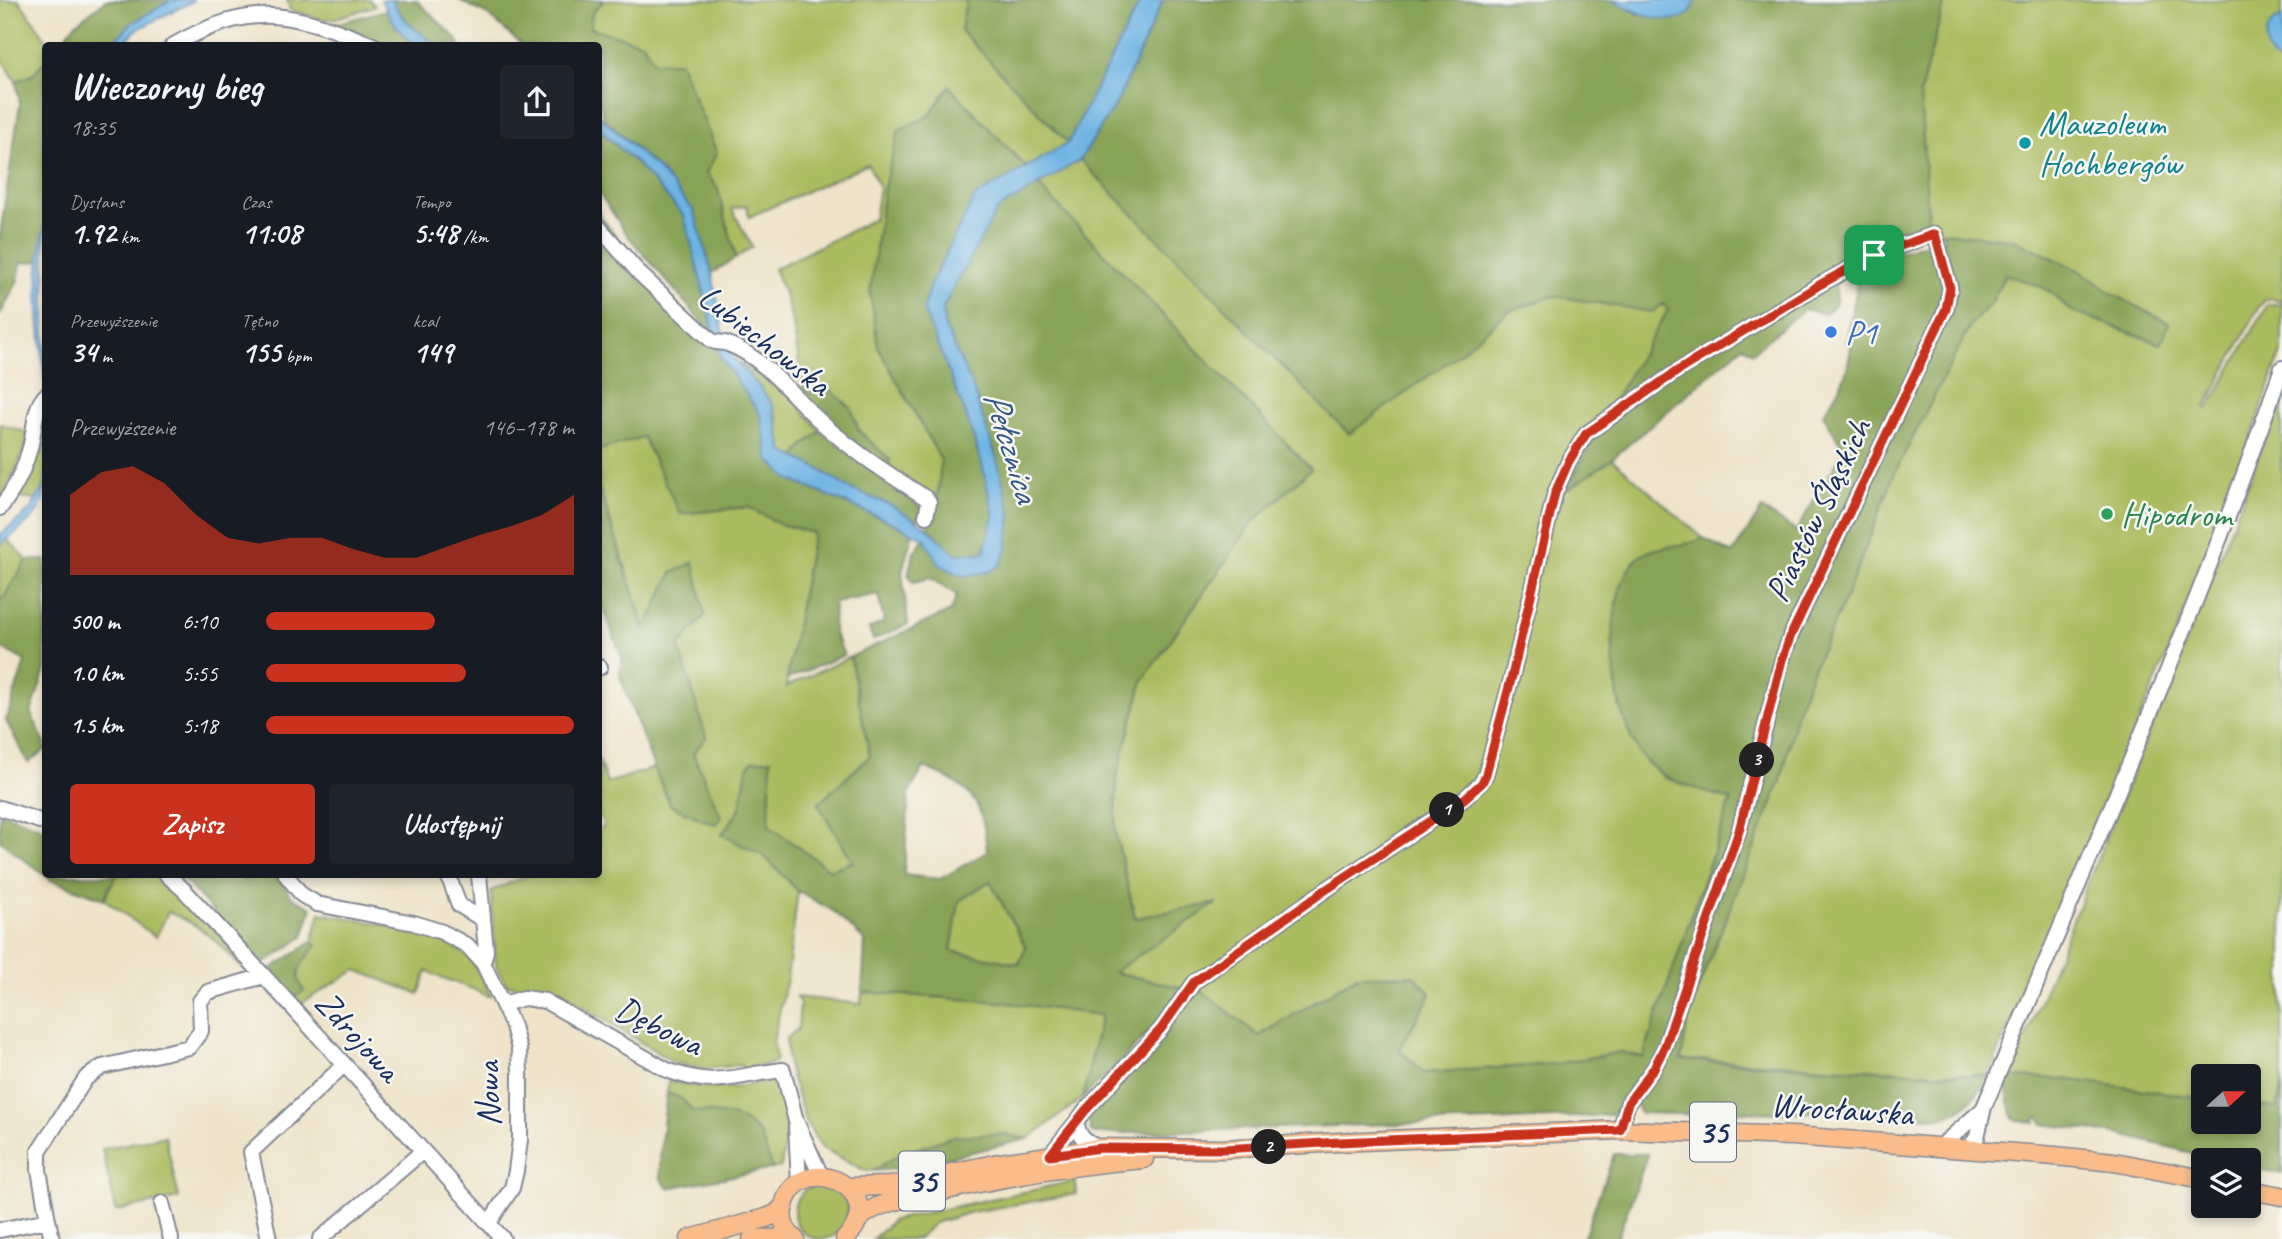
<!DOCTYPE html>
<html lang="pl">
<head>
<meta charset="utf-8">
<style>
	:root { --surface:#171b24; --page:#20242c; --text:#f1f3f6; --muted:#9ea1a6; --accent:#c8321e }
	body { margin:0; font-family:Caveat,sans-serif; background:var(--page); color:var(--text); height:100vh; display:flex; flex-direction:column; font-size:26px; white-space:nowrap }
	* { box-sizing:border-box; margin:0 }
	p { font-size:23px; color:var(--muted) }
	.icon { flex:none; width:38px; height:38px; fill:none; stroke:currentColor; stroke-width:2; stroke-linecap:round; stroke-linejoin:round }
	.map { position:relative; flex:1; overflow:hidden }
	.panel { position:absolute; left:42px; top:42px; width:560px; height:836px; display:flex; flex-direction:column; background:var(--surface); border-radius:7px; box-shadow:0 4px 10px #0003 }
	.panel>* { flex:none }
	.needle { width:46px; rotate:69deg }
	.tools { position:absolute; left:2191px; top:1064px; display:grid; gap:14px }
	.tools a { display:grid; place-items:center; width:70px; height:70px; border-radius:7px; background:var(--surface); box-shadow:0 4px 10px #0003; font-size:35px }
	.pin { position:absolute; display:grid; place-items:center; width:60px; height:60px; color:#fff; margin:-30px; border-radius:14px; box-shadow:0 4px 10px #0006 }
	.km { position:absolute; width:35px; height:35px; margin:-18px; border-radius:50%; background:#222; color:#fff; font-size:19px; line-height:35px; text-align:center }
	.round { display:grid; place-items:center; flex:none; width:74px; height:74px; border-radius:7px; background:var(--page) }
	.overview { display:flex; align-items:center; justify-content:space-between; height:119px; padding:0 28px }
	h1 { font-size:38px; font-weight:700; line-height:52px }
	.figures { display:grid; grid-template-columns:repeat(3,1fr); gap:10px; height:119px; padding:7px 28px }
	.figures div { display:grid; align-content:center }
	.figures b { font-size:30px; font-weight:700 }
	.figures small { font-size:19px; font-weight:400 }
	.figures p { font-size:19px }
	.chart { height:196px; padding:14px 28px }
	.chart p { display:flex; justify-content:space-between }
	.chart svg { width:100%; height:126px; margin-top:7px; fill:var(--accent); opacity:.7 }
	.cta { display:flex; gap:14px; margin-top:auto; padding:14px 28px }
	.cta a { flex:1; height:80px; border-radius:7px; background:var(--accent); color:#fff; font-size:28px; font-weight:700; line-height:80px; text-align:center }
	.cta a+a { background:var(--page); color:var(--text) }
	ul { padding:0 28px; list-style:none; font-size:23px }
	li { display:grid; grid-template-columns:112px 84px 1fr; align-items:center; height:52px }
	li i { height:18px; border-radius:9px; background:var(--accent) }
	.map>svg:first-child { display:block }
	.green { fill:#abbb5e; stroke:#63755e; stroke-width:2 }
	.forest { fill:#88a355; stroke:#52695a; stroke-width:2; fill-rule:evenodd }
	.water { fill:#6db3e3; stroke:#4471a0; stroke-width:2 }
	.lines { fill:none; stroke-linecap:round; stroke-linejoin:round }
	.minor-casing { stroke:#858994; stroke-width:18 }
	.major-casing { stroke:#858994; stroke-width:21 }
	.minor { stroke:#fff; stroke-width:14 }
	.major { stroke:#f9bc8a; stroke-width:18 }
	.route-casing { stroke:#fff; stroke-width:14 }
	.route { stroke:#c8321e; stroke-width:9 }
	.culture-dot { fill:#0f9aa8; stroke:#f6f6f2; stroke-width:2.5 }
	.shop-dot { fill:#3f7fe0; stroke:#f6f6f2; stroke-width:2.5 }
	.leisure-dot { fill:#2e9e5b; stroke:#f6f6f2; stroke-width:2.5 }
	.labels { text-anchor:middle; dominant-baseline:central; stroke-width:5; stroke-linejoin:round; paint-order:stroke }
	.shield { fill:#f6f6f2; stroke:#5d6b8a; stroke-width:2 }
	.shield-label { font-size:33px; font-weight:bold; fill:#1b2f5e }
	.culture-label { font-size:35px; fill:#0d838f; stroke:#f6f6f2; text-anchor:start }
	.shop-label { font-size:35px; fill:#366cbe; stroke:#f6f6f2; text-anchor:start }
	.street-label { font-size:35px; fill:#1b2f5e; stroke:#f6f6f2 }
	.leisure-label { font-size:35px; fill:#27864d; stroke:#f6f6f2; text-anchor:start }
	.water-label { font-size:37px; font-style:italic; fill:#345786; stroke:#f6f6f2 }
</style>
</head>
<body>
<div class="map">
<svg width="2282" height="1239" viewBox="0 0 2282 1239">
	<rect width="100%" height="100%" fill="#f6f6f2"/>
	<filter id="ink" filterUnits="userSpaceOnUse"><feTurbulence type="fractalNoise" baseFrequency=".0143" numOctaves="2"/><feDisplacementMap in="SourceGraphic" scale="14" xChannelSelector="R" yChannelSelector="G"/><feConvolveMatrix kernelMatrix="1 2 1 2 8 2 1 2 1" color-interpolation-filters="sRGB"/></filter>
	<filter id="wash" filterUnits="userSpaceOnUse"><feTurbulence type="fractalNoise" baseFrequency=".00686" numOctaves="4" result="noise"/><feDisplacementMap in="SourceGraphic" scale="28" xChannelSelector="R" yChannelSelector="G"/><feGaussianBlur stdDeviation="1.57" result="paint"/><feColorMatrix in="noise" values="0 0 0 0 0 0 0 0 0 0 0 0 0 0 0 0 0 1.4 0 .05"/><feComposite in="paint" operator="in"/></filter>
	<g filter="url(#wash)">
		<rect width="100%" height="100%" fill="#efe3c9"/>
		<path class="green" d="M0,0H19L50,45L46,46L45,61L31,76L16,81L0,56Z
			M287,0H370L375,6L336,18L324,20L290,10Z
			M604,0H966L961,31L978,0H1835L1920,93L1945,0H2282V301L2272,298L2265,300L2259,307L2205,408L2208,409L2268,304H2282V350L2251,438L2174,638L1988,1076L1705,1060L1680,1061L1691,1006L1781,780L1796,715L1811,673L1846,597L1895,472L1971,324L1992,302L2005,273L2042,287L2055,295L2069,310L2160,344L2168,323L2111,293L2082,272L2016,240L1929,231L1790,287L1601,468L1612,459L1703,538L1696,542L1653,550L1612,643L1619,704L1634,744L1647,762L1665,778L1731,800L1643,1057L1621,1052L1555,1064L1424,1073L1399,1049L1431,995L1357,976L1259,1036L1198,988H1182L1113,972L1215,904L1135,918L1115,831L1117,776L1143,680L1252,523L1311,469L1038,185L1073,164L1054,151L1026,167L949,87L929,116L899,130L890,166L878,347L941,460L938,493L932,497L889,468L890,460L859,431L851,408L811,394L801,386C798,345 792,306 774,269L874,219L879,187L868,164L749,217L747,205L732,209L752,247L736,258L717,187L705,173L654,62L590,28L592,13Z
			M734,359L791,397L821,431L804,445L795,458L783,451L777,417Z
			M2282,390V1081L2277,1109L2249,1105V1076H2203V1098L2064,1079L2010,1077C2040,1003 2069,929 2099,855C2161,701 2227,548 2282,390Z
			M45,400V485L37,500L15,498L39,439L42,404Z
			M0,424L28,433L26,447L0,503Z
			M643,437L680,514L748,507L780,524L813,533L786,687L850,657L870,756L818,804L853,861L830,870L768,826L770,759L747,769L740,809L722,834L764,856L798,891L787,979L773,1041L776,1060L773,1063L743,1070L741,1065L701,1069L675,1063L567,997L541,988L506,985L496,967L491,891L529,875H598L599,829L604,827L599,813V760L607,783L654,768L671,806L721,817L693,753L688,682L679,646L705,615L672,573L646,630L599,486V450Z
			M7,539L27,560L0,603V545Z
			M116,875H159L180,894L244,963L240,966C214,938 204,927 168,912L156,937L104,899Z
			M990,881L1026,948L1019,964L951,951L959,901Z
			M320,913C360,921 441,930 469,958C479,969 485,983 491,996C484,996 482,993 475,990C458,983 443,980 427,971L419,994L356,970L297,1006L291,999L298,982L299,965L317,945L312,942Z
			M862,992L1002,1002L1101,1015L1083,1098L1028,1139L1004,1134L895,1157L873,1171L864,1170L822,1148L805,1120L788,1065L786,1038L798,1029L800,1003L796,997L861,1004Z
			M669,1080C693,1087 714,1090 739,1087C749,1086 761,1078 771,1080C795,1085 784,1150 781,1167L772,1169L758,1132L722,1114L693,1111L682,1099L667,1093Z
			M165,1136L179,1198L116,1211L102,1149Z
			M1075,1181L1076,1194L972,1212L934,1223L918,1239H873L893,1220Z
			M794 1212a27 27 0 1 1 54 0a27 27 0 1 1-54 0Z"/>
		<path class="forest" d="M106,0H171L131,24L110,45L59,46L73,26Z
			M392,0H416L456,38L460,45C453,45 444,47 437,44C419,37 400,17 392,0Z
			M459,0H604L592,13L590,28L643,43L654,62H680L717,153L706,173L717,187L736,258L712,273L694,211L658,169L603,117L599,100L598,46L522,45L488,15Z
			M966,0H1141L1068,143L961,31Z
			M1163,0H1612L1638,14L1689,13L1697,0H1945L1920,93L1929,231L1835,283C1838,299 1838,305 1824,314L1804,309L1753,352L1743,346L1612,459L1567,490L1611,405L1668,310L1663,304L1652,312L1554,296L1509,311L1460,353L1349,434L1080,160L1118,100Z
			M387,10L407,38L419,45H387L334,24Z
			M45,61L46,225L39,261L21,263L18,280L0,315V235L20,104L16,81L31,76Z
			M949,86L1026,167L975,197L930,285L923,309L965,412L982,464L994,516L984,553L955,555L927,527L938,493L941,460L878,347L870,293L884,187L899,130L929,116Z
			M598,128L641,168L684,216L715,337L628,236L599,193Z
			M1038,185L1311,469L1252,523L1143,680L1117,776L1115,831L1135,918L1217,903L1114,972L1182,988C1155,1030 1119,1063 1083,1098L1101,1015L1002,1002L862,992L865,941L833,911L798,891L764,856L722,835L740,809L747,769L752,761L771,759L769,826L830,870L853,862L818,804L870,756L850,657L951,611L957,595L930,578L913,582L908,574L914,552L924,538L940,565L999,566L997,460L973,388L944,325L943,307L997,210ZM924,767C972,788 983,799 987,852L940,879L904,875L909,793ZM990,881L1026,947L1019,964L951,951L959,901Z
			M598,213L626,248L712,345L718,348L721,358L761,415L769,460L788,479L913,532L902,572L908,624L873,640L869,629L884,622L878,594L834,603L833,631L844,655L787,679L813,533L780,524L748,507L680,514L643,437L599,450Z
			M1942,232L2016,240L2082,272L2111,293L2169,323L2161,344L2069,310L2055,295L2042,287L2005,274L1992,302L1971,324L1895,472L1846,597L1811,673L1796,715L1781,780L1691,1006L1681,1060L1988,1076C1977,1097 1963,1112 1940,1118L1853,1111L1778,1113L1722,1111L1708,1115L1640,1113L1635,1102L1647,1071L1612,1115L1491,1121L1094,1134L1091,1132L1088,1116L1198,988L1259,1036L1358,976L1414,975L1431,994L1399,1049L1424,1073L1555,1064L1621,1052L1643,1057L1731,800C1703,790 1671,785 1649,764C1610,728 1599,603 1634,562C1651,542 1683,550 1703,538L1732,554L1762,509L1796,531L1844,450L1823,414C1839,390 1848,376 1851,346L1846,342L1856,293L1858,267L1916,246L1944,242Z
			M801,386L811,394L826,386L851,408L859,431L890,460L889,468L856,445L799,392Z
			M821,431L923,509L917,522L890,505L848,488L814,466L795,458L804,445Z
			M598,486L645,629L672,573L694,562L705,615L679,646L706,737L693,754L721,817L717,824L708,822L671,806L654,768L620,676L622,658L599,597Z
			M27,560H46L45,670L31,713L45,744V750L28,763L6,721L25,661L0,647V603Z
			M0,812L45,829L46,875H116L104,899L51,880L0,841Z
			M177,875H241L245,881L254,875H276L292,897L312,908L303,937L262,965L189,885Z
			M312,942L317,945C304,960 291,972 304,991L291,999L268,971Z
			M2010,1077L2064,1079L2203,1098V1122H2249V1105L2277,1108L2282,1081V1174L2249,1167V1160H2219L2118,1134L2043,1124L2039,1117L2035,1118L2036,1123L2013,1119L2006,1087Z
			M667,1093L682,1099L693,1111C715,1113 741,1113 757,1131C765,1140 768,1158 772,1169L668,1188C666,1185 663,1182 661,1179C657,1166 665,1109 667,1093Z
			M1004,1134L1028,1139L903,1168L873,1171L895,1157L953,1136Z
			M1614,1154H1648L1617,1239H1583Z"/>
		<path class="water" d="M171,0H195L136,30L122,45H110L131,24Z
			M381,0H392C402,20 420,35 439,45C432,46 423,47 417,44C400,37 389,15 381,0Z
			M1141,0H1163L1118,100L1080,160L997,210L943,307L944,325L973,388L997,460L1011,514L1007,551L999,566L988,572L962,576L940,565L924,538L882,518L788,479L769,460L761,415L721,358L684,216L641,168L599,128L598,115L658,169L694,211L712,273L724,338L734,359L758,385L773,406L783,451L814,466L848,488L890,505L927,527L955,554L984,553L994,516L982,464L965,412L923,309L930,285L975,197L1068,143Z
			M1612,0H1697C1694,4 1692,11 1688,14C1668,29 1631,10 1612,0Z
			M2282,17V64C2260,57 2261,24 2282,17Z
			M45,225V383C40,332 33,275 45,225Z
			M45,485C46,516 21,527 0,545V535L30,510Z"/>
	</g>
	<g filter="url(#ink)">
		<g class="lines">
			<defs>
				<path id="minor" d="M172,46C253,0 292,12 375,46
					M598,226L640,274L712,341C717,343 723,342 728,344C764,357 794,398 822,423C854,452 890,475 926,498L929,502L926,516
					M0,508C14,491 24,470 30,448C35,432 33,407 46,395
					M598,668L600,667
					M0,808L46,823
					M167,875L184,890L264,976L503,1239
					M286,875L302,895L317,904L414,923L442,932L468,946L483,963L513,1026L519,1049L520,1072V1140L516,1171L512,1188L489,1223
					M448,875L459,905L482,919
					M479,875L486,951L483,963
					M504,1004L524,998L545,1001L667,1070C716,1089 735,1075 783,1070L796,1121L821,1176
					M1077,1121C1077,1137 1086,1143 1101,1148
					M796,1126L799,1184
					M1940,1147L1983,1109
					M1969,1149L1977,1137L1984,1107C2088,862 2195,619 2282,368
					M1046,1160L1085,1111L1161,1029L1194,982L1324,891L1464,799L1481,783L1486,774L1513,672L1555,493L1569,461L1586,434L1679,370L1821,284L1873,255L1935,234L1950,287L1946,309L1791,635L1782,660L1739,831L1665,1046L1654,1068L1628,1103L1620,1130
					M162,1203L171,1239
					M48,1220L39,1170V1151L86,1078L102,1067L189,1047L201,1031L200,1001L208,992L264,976
					M0,1230L48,1220L52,1239
					M269,1239L251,1152L344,1065
					M320,1239L423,1151"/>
				<path id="major" d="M848,1187L890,1186L994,1164L1101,1148L1223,1149L1339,1142L1620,1130L1793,1136L2055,1156L2114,1162L2203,1179
					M2249,1190L2282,1196
					M859,1219C876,1202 906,1199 929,1194C1000,1177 1072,1165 1144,1159
					M690,1239L766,1218L776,1214L784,1206
					M752,1239L792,1238
					M795,1239C786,1232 781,1221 783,1210C795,1144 895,1189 845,1239"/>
			</defs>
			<use href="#minor" class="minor-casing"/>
			<use href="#major" class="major-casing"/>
			<use href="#minor" class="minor"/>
			<use href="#major" class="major"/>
		</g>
	</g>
	<g class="lines" filter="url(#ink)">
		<defs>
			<path id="route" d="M1935,234L1950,288L1946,309L1791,635L1782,660L1739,831L1665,1046L1654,1068L1628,1103L1620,1130L1339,1142L1223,1149L1101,1148L1050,1155L1085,1111L1161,1029L1194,982L1324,891L1464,799L1482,783L1486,774L1513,672L1555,493L1569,461L1586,434L1679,370L1821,284L1874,255Z"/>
		</defs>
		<use href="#route" class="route-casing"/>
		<use href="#route" class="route"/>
	</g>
	<circle class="culture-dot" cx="2025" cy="143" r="7"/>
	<circle class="shop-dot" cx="1831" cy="332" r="7"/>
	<circle class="leisure-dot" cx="2107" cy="514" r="7"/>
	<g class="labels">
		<g class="shield">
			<rect x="1690" y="1102.5" width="46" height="59" rx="5"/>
			<rect x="899" y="1151.5" width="46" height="59" rx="5"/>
		</g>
		<g class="shield-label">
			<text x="1713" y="1132">35</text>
			<text x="922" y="1181">35</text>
		</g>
		<g class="culture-label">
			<text x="2039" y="123">Mauzoleum<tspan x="2039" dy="40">Hochbergów</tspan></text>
		</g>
		<g class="shop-label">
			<text x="1845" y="332">P1</text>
		</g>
		<g class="street-label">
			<text transform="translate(765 340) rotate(38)">Lubiechowska</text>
			<text transform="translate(1818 510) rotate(-64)">Piastów Śląskich</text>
			<text transform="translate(659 1026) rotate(26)">Dębowa</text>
			<text transform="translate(358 1036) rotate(48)">Zdrojowa</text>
			<text transform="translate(488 1094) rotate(-91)">Nowa</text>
			<text transform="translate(1842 1109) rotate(4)">Wrocławska</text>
		</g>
		<g class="leisure-label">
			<text x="2121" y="514">Hipodrom</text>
		</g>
		<g class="water-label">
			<text transform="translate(1012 446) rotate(73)">Pełcznica</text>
		</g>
	</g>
</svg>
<div class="tools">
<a><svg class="needle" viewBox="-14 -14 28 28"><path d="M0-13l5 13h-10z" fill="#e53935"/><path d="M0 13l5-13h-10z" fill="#9ea1a6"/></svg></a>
<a><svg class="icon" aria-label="layers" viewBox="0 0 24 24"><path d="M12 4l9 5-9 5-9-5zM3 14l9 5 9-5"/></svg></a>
</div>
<div class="pin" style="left:1874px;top:255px;background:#1e9e55"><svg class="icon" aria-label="arrive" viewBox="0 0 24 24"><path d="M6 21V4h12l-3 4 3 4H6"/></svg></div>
<b class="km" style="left:1447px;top:810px">1</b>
<b class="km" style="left:1269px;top:1147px">2</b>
<b class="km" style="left:1757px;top:760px">3</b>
<section class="panel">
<div class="overview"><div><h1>Wieczorny bieg</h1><p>18:35</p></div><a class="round"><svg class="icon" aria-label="share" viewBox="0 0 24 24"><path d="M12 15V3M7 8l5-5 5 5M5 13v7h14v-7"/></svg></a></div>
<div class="figures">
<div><p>Dystans</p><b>1.92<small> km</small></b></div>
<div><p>Czas</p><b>11:08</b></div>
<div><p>Tempo</p><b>5:48<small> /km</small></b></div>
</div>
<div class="figures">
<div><p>Przewyższenie</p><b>34<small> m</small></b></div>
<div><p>Tętno</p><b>155<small> bpm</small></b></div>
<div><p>kcal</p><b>149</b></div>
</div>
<div class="chart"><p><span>Przewyższenie</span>146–178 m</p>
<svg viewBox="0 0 160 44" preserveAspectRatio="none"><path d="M0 44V16L10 8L20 6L30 12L40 23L50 31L60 33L70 31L80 31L90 35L100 38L110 38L120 34L130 30L140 27L150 23L160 16V44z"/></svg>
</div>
<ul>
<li><b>500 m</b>6:10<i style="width:55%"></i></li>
<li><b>1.0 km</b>5:55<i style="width:65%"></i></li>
<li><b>1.5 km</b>5:18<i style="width:100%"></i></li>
</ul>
<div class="cta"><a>Zapisz</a><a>Udostępnij</a></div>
</section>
</div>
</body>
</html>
